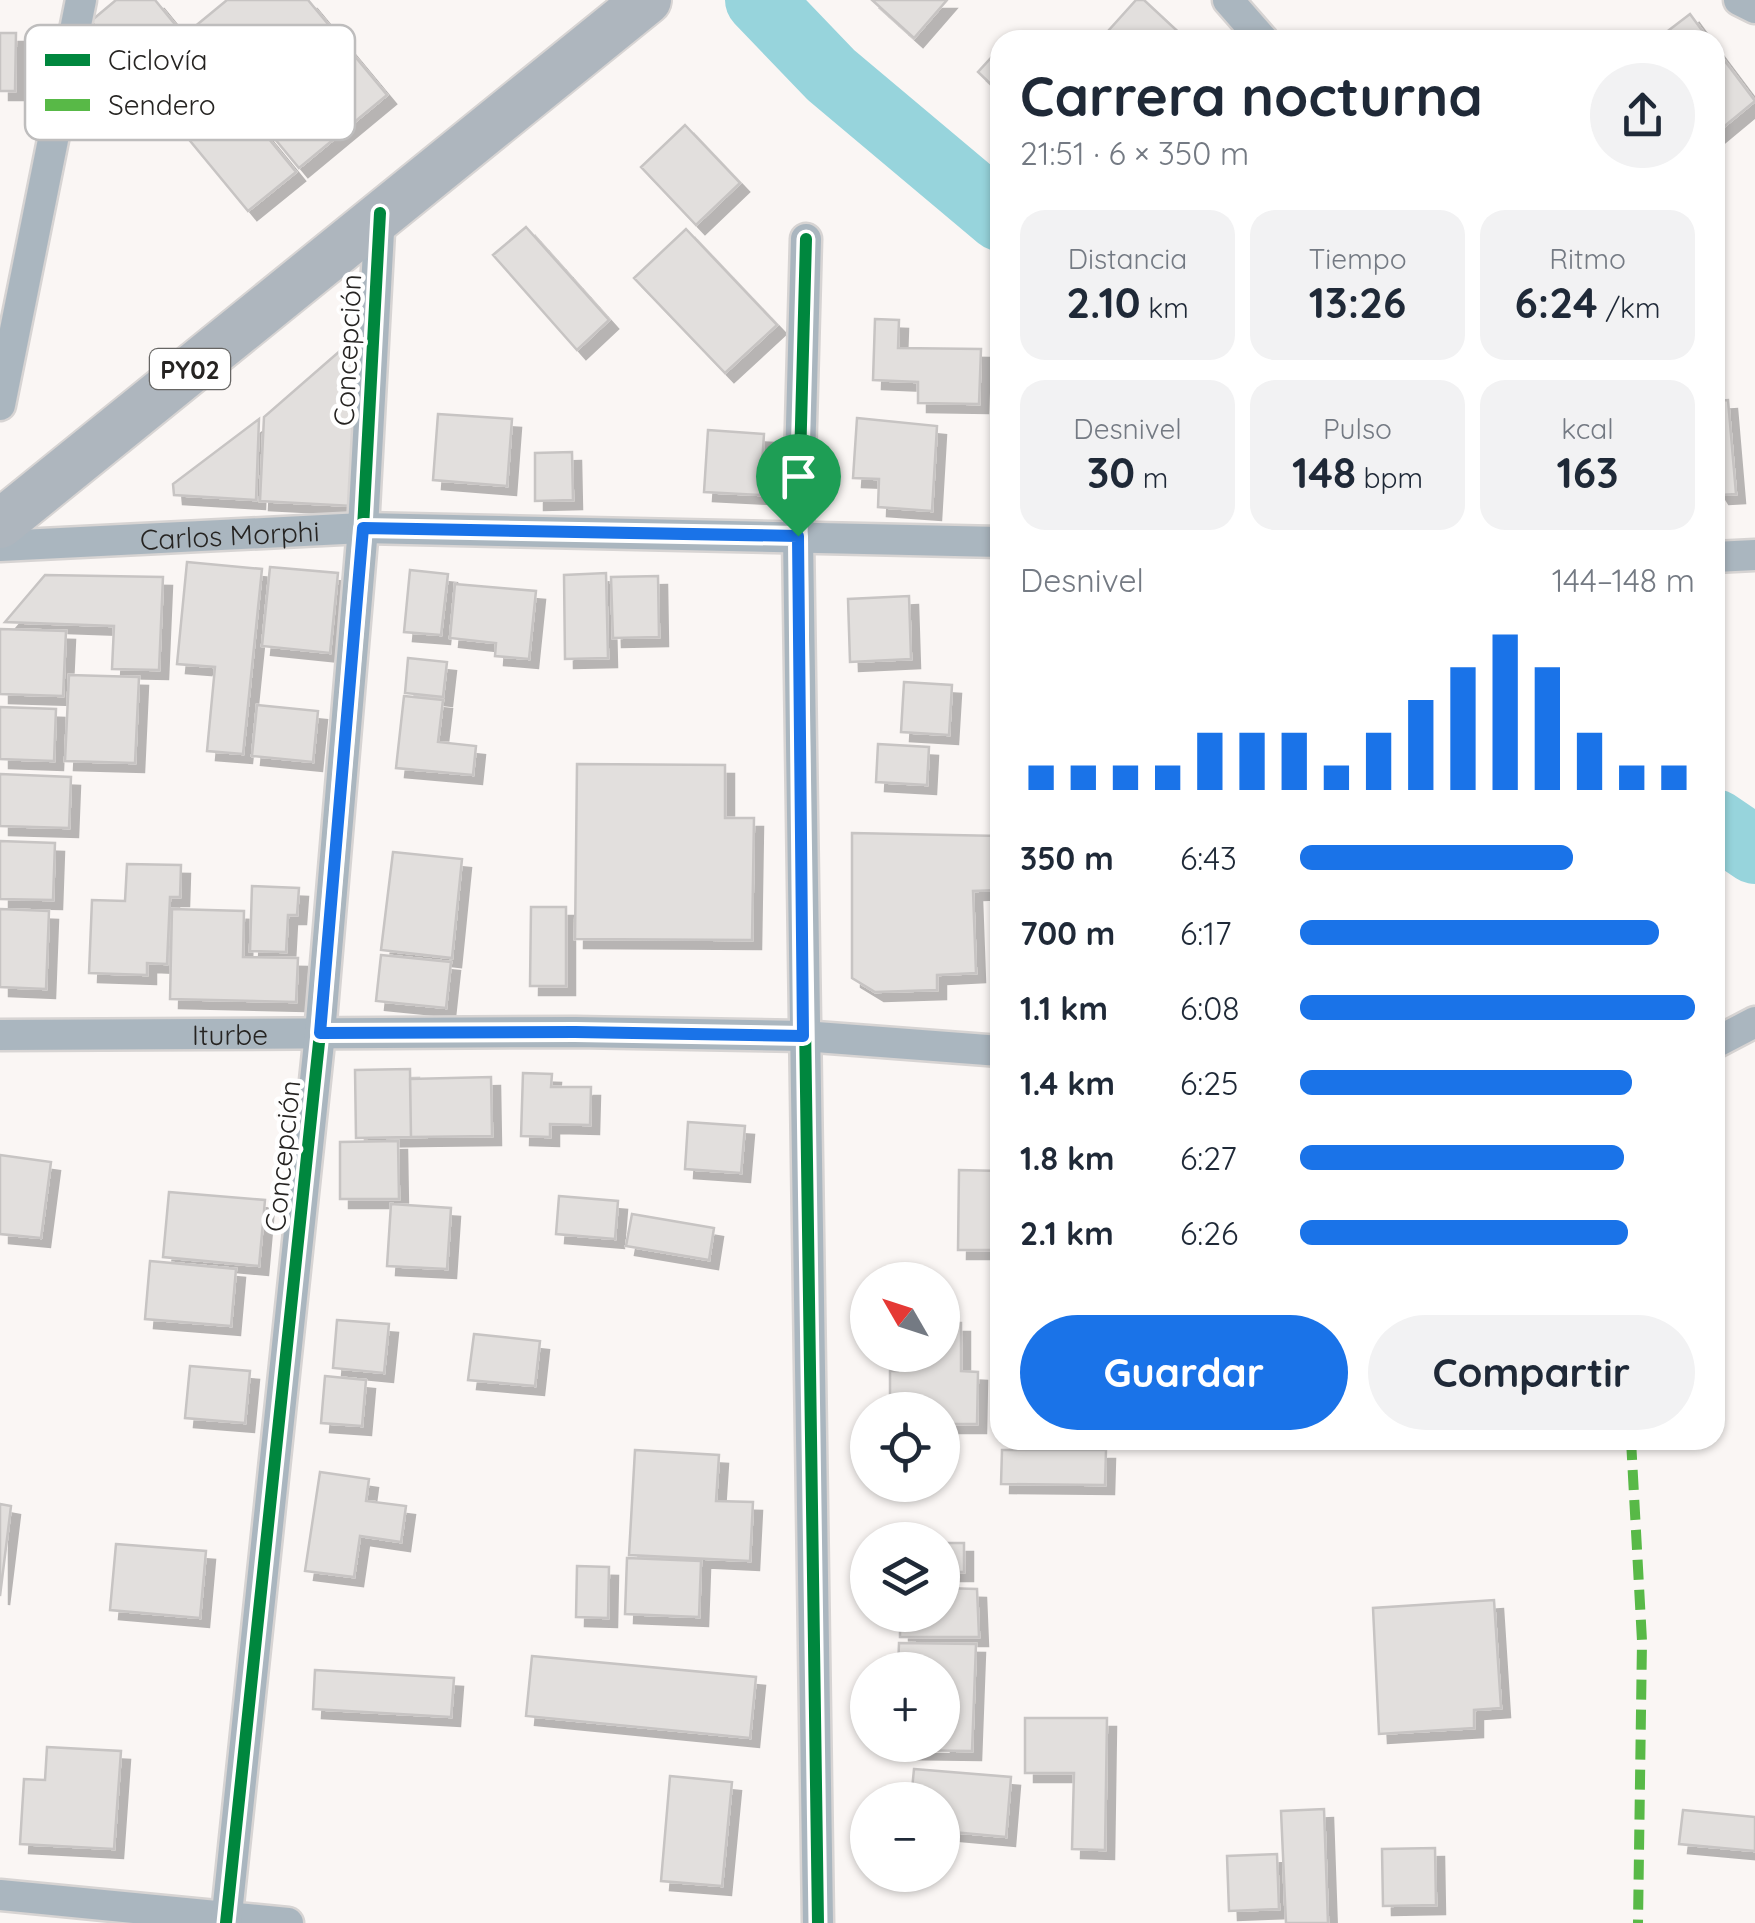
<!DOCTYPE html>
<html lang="es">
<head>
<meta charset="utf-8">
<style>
	:root { --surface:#fff; --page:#f2f2f3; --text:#1f2937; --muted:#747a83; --accent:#1a73e8 }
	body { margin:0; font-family:Quicksand,sans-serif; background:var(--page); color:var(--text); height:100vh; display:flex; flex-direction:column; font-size:38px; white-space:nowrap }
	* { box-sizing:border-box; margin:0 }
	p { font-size:32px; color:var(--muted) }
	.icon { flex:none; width:55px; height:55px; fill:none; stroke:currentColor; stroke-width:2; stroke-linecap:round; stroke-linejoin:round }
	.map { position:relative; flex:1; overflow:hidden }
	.panel { position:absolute; left:990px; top:30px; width:735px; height:1420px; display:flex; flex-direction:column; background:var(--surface); border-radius:30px; box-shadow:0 2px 8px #0004 }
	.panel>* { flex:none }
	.needle { width:65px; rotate:309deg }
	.fabs { position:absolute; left:850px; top:1262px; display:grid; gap:20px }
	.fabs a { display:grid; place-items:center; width:110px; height:110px; border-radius:50%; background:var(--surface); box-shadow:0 2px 8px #0004; font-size:50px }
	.pin { position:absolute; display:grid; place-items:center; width:85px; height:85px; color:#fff; margin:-102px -42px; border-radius:50% 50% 50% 0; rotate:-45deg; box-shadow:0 0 10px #0007 }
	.pin .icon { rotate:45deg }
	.round { display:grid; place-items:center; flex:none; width:105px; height:105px; border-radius:52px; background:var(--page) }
	.head { display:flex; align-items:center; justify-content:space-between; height:170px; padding:0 30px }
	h1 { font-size:55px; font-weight:700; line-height:75px }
	.figures { display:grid; grid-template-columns:repeat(3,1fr); gap:15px; height:170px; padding:10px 30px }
	.figures div { display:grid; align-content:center; border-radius:25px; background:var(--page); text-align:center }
	.figures b { font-size:42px; font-weight:700 }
	.figures small { font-size:28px; font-weight:400 }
	.figures p { font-size:28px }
	.chart { height:280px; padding:20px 30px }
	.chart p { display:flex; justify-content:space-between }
	.chart svg { width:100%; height:180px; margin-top:10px; stroke:var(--accent); stroke-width:6 }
	.cta { display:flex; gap:20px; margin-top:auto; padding:20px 30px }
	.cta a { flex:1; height:115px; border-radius:60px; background:var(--accent); color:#fff; font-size:40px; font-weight:700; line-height:115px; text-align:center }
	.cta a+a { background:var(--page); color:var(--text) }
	ul { padding:0 30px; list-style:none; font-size:32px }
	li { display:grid; grid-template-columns:160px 120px 1fr; align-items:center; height:75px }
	li i { height:25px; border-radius:12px; background:var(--accent) }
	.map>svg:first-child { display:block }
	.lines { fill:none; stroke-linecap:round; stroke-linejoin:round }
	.river { stroke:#97d4dc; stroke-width:68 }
	.building { fill:#e2dfdd; stroke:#c7c4c3; stroke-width:2.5; filter:url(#shadow) }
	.street-casing { stroke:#d7d4d3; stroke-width:35 }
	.primary-casing { stroke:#d7d4d3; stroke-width:52 }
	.street { stroke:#aab6bf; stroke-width:30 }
	.primary { stroke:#aeb6be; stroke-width:48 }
	.quiet { stroke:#58b947; stroke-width:10; stroke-dasharray:20 10; stroke-linecap:butt }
	.cycleway-casing { stroke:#fff; stroke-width:19 }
	.cycleway { stroke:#00873e; stroke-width:12 }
	.route-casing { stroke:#fff; stroke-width:20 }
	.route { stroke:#1a73e8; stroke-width:12 }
	.labels { text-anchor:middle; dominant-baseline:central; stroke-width:9; stroke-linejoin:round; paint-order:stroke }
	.shield { fill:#fff; stroke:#676664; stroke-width:2.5 }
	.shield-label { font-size:25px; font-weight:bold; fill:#262422 }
	.street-label { font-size:28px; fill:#262422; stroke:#fff }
	.key { fill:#fff; stroke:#bebdbd; stroke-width:2.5 }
	.key-label { font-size:28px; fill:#262422 }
</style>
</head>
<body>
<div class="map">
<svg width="1755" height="1923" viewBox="0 0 1755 1923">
	<defs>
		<filter id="shadow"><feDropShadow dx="9" dy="9" stdDeviation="0" flood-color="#0004"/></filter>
	</defs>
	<rect width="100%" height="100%" fill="#faf6f4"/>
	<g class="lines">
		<path class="river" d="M759,0L831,75L1000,217
			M1715,823L1755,850"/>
	</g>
	<path class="building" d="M116,0H155L296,172L248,211L91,21Z
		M227,0H308L387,95L299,168L187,33Z
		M872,0H947L914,38Z
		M1136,0H1144L1187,40H1100Z
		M1690,14L1709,40H1656Z
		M0,33H16L15,91H0Z
		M1000,48V93L978,72Z
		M1715,48L1755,101L1715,134Z
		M685,125L740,183L696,225L641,167Z
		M526,227L609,320L577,350L493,255Z
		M686,229L777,325L725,373L634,278Z
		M875,319L899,320L898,348L981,349L979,404L918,403V382L873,380Z
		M364,330L353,506L260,501L264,417Z
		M1728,400L1736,494L1720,495L1715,487V401Z
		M438,414L512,419L507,486L433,480Z
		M857,418L937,426L932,511L878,507L879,479L853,478Z
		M259,419L256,500L174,495L173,484Z
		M708,430L764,434L760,495L704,492Z
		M572,452L573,500L535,501V453Z
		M187,562L262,569L243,754L207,751L215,667L177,664Z
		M270,567L338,573L330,653L262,646Z
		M410,570L448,574L441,635L404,632Z
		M606,573L608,658L565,659L564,575Z
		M45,575L163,577L159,670L112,669L114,626L5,622Z
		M658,576L659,637L613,638L611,577Z
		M455,584L536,591L529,659L495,656L496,643L450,638Z
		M909,596L911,659L850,662L848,599Z
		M0,629L66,631L63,696L0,694Z
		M408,658L447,662L443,697L405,693Z
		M69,675L139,677L135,763L65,761Z
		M904,682L952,685L949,735L901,732Z
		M404,696L443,700L438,742L476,746L473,775L396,768Z
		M257,705L318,711L313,762L252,756Z
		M0,707L56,709L54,761L0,759Z
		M878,744L929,747L927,785L876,782Z
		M577,764L725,765V818H754L752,940L575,939Z
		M0,774L71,777L69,828L0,826Z
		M852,833L1000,836V890L973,891L976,973L937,975V990L875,992L852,978Z
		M0,841L55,843L53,900L0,899Z
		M393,852L462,859L452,958L381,950Z
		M127,864L181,865L180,897H170L167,964L147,963V975L89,973L92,900L125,901Z
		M252,886L299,888L297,915H288L286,952L250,951Z
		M531,907H566V986H530Z
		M0,909L49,911L46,989L0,987Z
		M172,909L244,911L243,957L298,958L296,1002L170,999Z
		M381,955L451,962L446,1008L376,1001Z
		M410,1069L411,1137L356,1138L355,1070Z
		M523,1073L552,1074L551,1087H591L590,1125L550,1124V1137L521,1136Z
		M491,1077L492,1136L411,1137L410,1079Z
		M688,1122L745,1126L741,1173L685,1169Z
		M398,1141L399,1199H340V1142Z
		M0,1155L51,1162L41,1238L0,1234Z
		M959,1170L1000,1171V1250H958Z
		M169,1192L265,1200L259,1266L163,1257Z
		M559,1196L618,1201L615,1239L556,1234Z
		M391,1204L451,1208L447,1269L387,1266Z
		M632,1214L714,1228L709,1260L626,1246Z
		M150,1261L236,1269L231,1326L145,1319Z
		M337,1320L389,1324L384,1373L333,1368Z
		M942,1323H961V1371L978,1372L977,1424H942V1410H890V1371H898V1355H942Z
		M474,1334L540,1341L535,1386L468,1380Z
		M190,1366L250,1371L245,1423L185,1418Z
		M325,1376L366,1380L362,1426L321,1423Z
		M635,1450L719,1455L716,1501L753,1502L750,1561L629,1555Z
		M1002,1450H1106L1105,1485L1001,1484Z
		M320,1472L369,1479L366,1501L406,1506L401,1542L360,1536L354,1577L305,1571Z
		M0,1504L11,1506L0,1596Z
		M942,1543H964V1572H942Z
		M116,1544L206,1551L200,1618L110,1610Z
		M627,1558L701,1561L699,1617L625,1614Z
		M577,1566L609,1567L608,1618L576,1617Z
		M942,1588L977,1589L979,1637H900V1615H942Z
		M1494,1600L1501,1708L1474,1710V1728L1379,1734L1373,1608Z
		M899,1643L976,1644L972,1751L896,1750V1745H942V1670H898Z
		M532,1656L756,1677L750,1738L526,1716Z
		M315,1670L454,1678L451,1717L313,1709Z
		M1025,1718H1107L1105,1850L1072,1849L1074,1773H1025Z
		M47,1747L121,1751L114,1849L20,1844L24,1779L45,1780Z
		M914,1769L1011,1777L1006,1837L942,1831V1800H911Z
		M670,1776L732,1782L722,1886L661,1881Z
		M1324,1809L1328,1923H1286L1281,1811Z
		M1683,1810L1755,1817V1851L1679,1844Z
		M1435,1848L1436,1905L1383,1906L1382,1849Z
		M1277,1854L1279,1909L1229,1911L1227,1856Z"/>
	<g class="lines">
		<defs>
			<g id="street">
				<path d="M1228,0L1263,40"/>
				<path d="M1739,0L1755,8"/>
				<path d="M806,239L798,536L818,1923"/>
				<path d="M0,405L81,0"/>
				<path id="s1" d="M0,546L363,528L1000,542"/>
				<path d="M1715,557L1755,555"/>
				<path id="s2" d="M0,1035L575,1032L803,1036L1000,1051"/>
				<path d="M1715,1043L1755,1022"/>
				<path d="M0,1895L288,1923"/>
				<path d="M226,1923L320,1033L363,528L380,213"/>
			</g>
			<path id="primary" d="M0,524L647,0"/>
		</defs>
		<use href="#street" class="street-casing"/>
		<use href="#primary" class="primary-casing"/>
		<use href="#street" class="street"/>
		<use href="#primary" class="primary"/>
		<path class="quiet" d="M1631,1440L1642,1641L1638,1923"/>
		<defs>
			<path id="cycleway" d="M806,239L798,536L818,1923
				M226,1923L320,1033L363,528L380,213"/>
		</defs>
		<use href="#cycleway" class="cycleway-casing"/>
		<use href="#cycleway" class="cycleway"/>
	</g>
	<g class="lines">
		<defs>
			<path id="route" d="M363,528L798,536L803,1036L575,1032L320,1033Z"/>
		</defs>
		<use href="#route" class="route-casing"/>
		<use href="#route" class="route"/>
	</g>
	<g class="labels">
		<rect class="shield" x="150" y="349" width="80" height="40" rx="8"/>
		<g class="shield-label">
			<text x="190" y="369">PY02</text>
		</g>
		<g class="street-label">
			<text transform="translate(347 350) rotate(-87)">Concepción</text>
			<text stroke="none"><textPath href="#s1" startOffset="230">Carlos Morphi</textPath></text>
			<text stroke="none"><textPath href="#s2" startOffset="230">Iturbe</textPath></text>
			<text transform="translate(282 1156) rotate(-84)">Concepción</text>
		</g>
	</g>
	<rect x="25" y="25" width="330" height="115" rx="15" class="key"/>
	<rect x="45" y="54" width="45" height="12" fill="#00873e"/>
	<rect x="45" y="99" width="45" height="12" fill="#58b947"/>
	<g class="key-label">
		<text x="108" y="70">Ciclovía</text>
		<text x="108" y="115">Sendero</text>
	</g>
</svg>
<div class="fabs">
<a><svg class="needle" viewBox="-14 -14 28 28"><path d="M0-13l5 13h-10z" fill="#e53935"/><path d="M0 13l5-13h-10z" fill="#747a83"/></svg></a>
<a><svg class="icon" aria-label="locate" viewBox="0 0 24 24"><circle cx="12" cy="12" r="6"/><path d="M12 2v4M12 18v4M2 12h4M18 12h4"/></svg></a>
<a><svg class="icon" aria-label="layers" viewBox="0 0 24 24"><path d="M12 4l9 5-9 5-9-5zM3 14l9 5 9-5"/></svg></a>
<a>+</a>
<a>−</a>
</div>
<div class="pin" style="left:798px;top:536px;background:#1e9e55"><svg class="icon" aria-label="arrive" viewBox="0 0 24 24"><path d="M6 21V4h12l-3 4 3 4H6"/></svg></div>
<section class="panel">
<div class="head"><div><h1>Carrera nocturna</h1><p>21:51 · 6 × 350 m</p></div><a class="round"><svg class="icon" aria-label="share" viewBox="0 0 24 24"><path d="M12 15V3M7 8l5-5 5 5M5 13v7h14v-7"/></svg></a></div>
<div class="figures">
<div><p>Distancia</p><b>2.10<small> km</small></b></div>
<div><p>Tiempo</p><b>13:26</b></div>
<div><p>Ritmo</p><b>6:24<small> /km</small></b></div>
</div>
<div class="figures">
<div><p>Desnivel</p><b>30<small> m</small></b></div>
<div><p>Pulso</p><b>148<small> bpm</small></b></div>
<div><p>kcal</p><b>163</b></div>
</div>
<div class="chart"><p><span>Desnivel</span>144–148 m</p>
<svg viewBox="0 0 160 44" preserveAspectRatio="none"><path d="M5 44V38M15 44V38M25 44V38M35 44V38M45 44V30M55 44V30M65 44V30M75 44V38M85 44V30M95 44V22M105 44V14M115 44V6M125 44V14M135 44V30M145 44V38M155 44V38"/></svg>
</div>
<ul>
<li><b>350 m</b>6:43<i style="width:69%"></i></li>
<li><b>700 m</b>6:17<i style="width:91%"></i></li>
<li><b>1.1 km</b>6:08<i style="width:100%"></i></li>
<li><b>1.4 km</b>6:25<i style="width:84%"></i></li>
<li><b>1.8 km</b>6:27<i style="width:82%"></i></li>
<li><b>2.1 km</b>6:26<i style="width:83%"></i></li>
</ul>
<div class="cta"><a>Guardar</a><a>Compartir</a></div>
</section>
</div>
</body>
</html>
